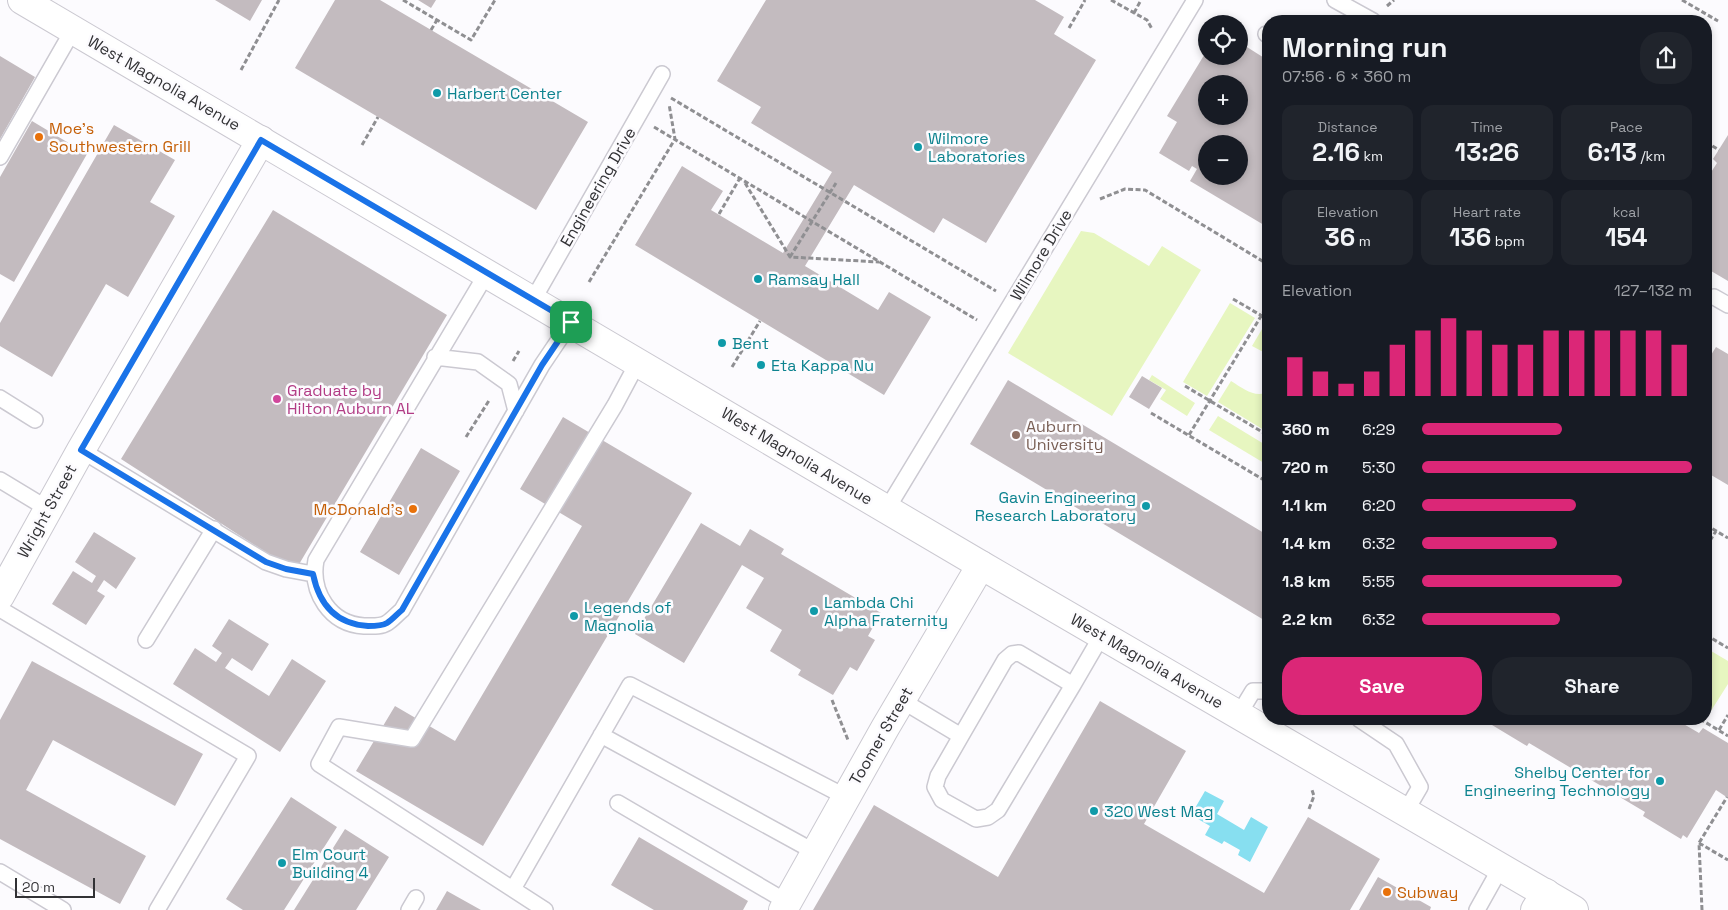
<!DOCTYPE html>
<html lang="en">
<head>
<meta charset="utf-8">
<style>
	:root { --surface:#171b24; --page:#20242c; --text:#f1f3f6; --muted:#9ea1a6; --accent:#db2777 }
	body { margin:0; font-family:"Space Grotesk",sans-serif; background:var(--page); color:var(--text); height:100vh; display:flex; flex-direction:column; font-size:19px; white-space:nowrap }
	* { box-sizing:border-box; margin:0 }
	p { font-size:16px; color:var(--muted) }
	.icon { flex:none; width:28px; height:28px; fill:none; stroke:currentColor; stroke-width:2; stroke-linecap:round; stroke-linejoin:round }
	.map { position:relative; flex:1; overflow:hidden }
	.sheet { position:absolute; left:1262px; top:15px; width:450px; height:710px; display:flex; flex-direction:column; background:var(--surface); border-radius:20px; box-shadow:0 2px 8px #0003 }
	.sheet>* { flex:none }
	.buttons { position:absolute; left:1198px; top:15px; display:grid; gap:10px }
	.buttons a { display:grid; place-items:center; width:50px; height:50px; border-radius:50%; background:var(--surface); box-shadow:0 2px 8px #0003; font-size:25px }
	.scale { position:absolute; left:15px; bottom:12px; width:80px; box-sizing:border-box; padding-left:5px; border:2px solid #323235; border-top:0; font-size:14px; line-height:18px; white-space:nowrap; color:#323235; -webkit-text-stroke:4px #fcfbfe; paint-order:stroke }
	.pin { position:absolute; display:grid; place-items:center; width:42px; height:42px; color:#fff; margin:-21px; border-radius:10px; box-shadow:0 2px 8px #0006 }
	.round { display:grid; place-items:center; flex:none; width:52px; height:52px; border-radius:20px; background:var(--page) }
	.headline { display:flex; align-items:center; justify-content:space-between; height:85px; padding:0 20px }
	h1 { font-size:28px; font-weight:700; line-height:38px }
	.stats { display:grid; grid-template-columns:repeat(3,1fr); gap:8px; height:85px; padding:5px 20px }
	.stats div { display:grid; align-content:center; border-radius:12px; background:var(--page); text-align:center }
	.stats b { font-size:25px; font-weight:700 }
	.stats small { font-size:14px; font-weight:400 }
	.stats p { font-size:14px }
	.chart { height:140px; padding:10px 20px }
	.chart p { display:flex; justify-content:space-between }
	.chart svg { width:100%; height:90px; margin-top:5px; stroke:var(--accent); stroke-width:6 }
	.cta { display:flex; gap:10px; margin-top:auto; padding:10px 20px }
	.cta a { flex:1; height:58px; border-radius:20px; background:var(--accent); color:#fff; font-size:20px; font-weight:700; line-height:58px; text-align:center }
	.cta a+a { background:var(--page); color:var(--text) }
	ul { padding:0 20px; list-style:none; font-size:16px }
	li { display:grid; grid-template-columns:80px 60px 1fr; align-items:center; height:38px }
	li i { height:12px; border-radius:6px; background:var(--accent) }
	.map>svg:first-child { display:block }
	.green { fill:#e7f6c0 }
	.water { fill:#87dff0 }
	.building { fill:#c3bbbf; fill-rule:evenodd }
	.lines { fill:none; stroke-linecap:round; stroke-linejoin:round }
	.lane-casing { stroke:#cbc9d1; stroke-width:18 }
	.street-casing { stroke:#cbc9d1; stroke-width:30 }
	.secondary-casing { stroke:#cbc9d1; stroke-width:30 }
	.path { stroke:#8f8f92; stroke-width:3; stroke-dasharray:5 2.5; stroke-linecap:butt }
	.lane { stroke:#fff; stroke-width:15 }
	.street { stroke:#fff; stroke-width:28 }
	.secondary { stroke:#fff; stroke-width:28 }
	.route-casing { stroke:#fff; stroke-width:10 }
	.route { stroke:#1a73e8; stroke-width:6 }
	.culture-dot { fill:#0f9aa8; stroke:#fcfbfe; stroke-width:2 }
	.food-dot { fill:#e8710a; stroke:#fcfbfe; stroke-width:2 }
	.hotel-dot { fill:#d1479c; stroke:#fcfbfe; stroke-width:2 }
	.education-dot { fill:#8d6e63; stroke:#fcfbfe; stroke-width:2 }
	.labels { text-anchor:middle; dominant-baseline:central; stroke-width:5; stroke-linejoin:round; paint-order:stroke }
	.street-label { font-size:16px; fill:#323235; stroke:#fcfbfe }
	.culture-label { font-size:16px; fill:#0d838f; stroke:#fcfbfe; text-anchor:start }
	.food-label { font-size:16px; fill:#c56008; stroke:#fcfbfe; text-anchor:start }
	.hotel-label { font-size:16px; fill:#b23c85; stroke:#fcfbfe; text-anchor:start }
	.education-label { font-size:16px; fill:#785e54; stroke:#fcfbfe; text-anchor:start }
</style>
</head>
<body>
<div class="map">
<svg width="1728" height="910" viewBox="0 0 1728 910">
	<rect width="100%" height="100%" fill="#fcfbfe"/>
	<path class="green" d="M1081,231L1094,233L1149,266L1162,246L1201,270L1112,416L1008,353Z
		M1230,303L1255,318L1207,396L1183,382Z
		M1265,324L1269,326V355L1252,346Z
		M1152,375L1195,403L1187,416L1160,399L1166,390L1149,380Z
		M1231,381C1244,389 1254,398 1269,392V433L1218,402Z
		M1218,416L1269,447V466L1209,430Z
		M1706,648L1728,661V684L1709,714L1706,713Z"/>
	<path class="water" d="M1205,791L1224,801L1217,814L1244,830L1251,817L1268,827L1250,862L1238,855L1240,850L1224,841L1222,844L1205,835L1210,826L1191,815Z"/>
	<path class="building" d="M215,0H262L250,21Z
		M335,0H380L588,122L536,210L295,68Z
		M418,0H436L431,8Z
		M766,0H1035L1064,17L1054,34L1096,60L986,243L943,218L934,233L854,185L805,266L878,310L889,292L931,317L884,395L635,245L682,166L723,191L711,210L783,253L832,172L751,123L761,107L717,81Z
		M1239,42L1269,61V228L1190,181L1197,169L1192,166L1189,171L1159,153L1177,122L1167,116L1206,52V56H1239ZM1206,84H1239V116H1206ZM1206,144H1239V176H1206Z
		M0,56L35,77L0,139Z
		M32,121L87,154L14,282L0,274V177Z
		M114,125L175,160L150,202L175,216L128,297L106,284L52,377L0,346V323Z
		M1728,135V281L1706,268V180L1717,163L1713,159Z
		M273,210L447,315L295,571L121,459Z
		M1716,347L1728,354V485L1706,472V363Z
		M1142,376L1162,388L1149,409L1129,397Z
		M1008,380L1269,536V623L970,444Z
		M563,417L692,493L483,846L356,771L395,706L455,741L582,526L520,489Z
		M421,448L460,471L399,575L360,552Z
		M701,523L740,546L750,529L784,549L781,554L881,613L868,636L875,640L857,671L850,667L833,695L798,675L801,670L770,651L782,630L746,608L764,578L742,565L684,663L635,634Z
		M94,532L136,558L116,589L104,580L97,591L105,596L86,625L52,604L73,571L92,583L96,576L75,562Z
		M229,619L269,644L252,671L232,658L225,668L269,696L292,659L326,681L280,752L173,684L195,648L216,662L222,653L212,646Z
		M32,661L203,754L175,806L53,740L26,790L146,856L120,904L0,839V720Z
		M1100,701L1186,751L1144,824L1264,893L1308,817L1380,859L1350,910H813L874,805L998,877Z
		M1489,719H1675L1699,733L1703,728L1728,743V798L1716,790L1687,838L1683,835L1681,839L1643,816L1645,812L1529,743L1527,746L1492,725L1494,722Z
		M291,797L337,827L284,910H243L226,899Z
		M345,829L389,857L356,910H294Z
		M639,837L748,901L743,910H654L611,885Z
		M1378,877L1431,907L1430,910H1359Z
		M447,891L481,910H436Z"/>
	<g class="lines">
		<defs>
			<path id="lane" d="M1335,0L1373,21
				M1266,34L1269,36
				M0,157L73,30
				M487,273L316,560C310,592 330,624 364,626C372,626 381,627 387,623C392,620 397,614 402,610L542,365L571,322
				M1714,297L1728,305
				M533,300L662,74
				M435,357L478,362L509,384L516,411
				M0,398L35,420
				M81,450L266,562L286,569L313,574
				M0,480L48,509
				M887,509L1195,0
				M0,609L248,756L157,910
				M146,640L214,529
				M1073,685L1102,635
				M901,700L961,736L1005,660L1012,654L1019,653L1073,685L998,810L988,817L976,819L942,800L935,787L938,776L961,736
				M1239,714L1253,691H1269
				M1359,719L1396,744L1420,787L1406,811
				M601,735L815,852
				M618,803L787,902
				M0,872L63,910
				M513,889L630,685L846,797
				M409,910L416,898
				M545,910L319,764L339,727L412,739L615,405L638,362
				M1477,910L1501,867"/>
			<path id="street" d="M0,596L81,450L261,140
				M783,910L885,728L981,565
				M1535,910L1546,893"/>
			<path id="secondary" d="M22,0L981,565L1574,910"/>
		</defs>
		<use href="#lane" class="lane-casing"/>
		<use href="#street" class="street-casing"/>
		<use href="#secondary" class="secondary-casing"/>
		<path class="path" d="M403,0L471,40L495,0
			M1111,0L1147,20L1152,29
			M1682,0L1718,21
			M1387,6L1394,0
			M1134,13L1141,0
			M1069,28L1085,0
			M431,30L437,20
			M241,70L279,0
			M671,98L996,291
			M654,127L977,320
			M1706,142L1719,150
			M362,145L378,117
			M745,183L790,257L879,262
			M1100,199L1125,189L1145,190L1269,265
			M719,214L740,178
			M790,257L836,183
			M589,282L675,139L669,104
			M1233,299L1269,320
			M513,361L519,351
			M732,367L760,321
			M1185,386L1269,436
			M1151,413L1269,483
			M1189,435L1269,303
			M466,437L490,399
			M1706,525L1728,538
			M1706,547L1716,531
			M1706,635L1728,648
			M832,700L848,740
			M1700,719L1728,736
			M1719,730L1728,715
			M1309,809L1314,796L1312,790
			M1699,843L1728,860
			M1702,910L1699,843L1727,797"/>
		<use href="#lane" class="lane"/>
		<use href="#street" class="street"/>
		<use href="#secondary" class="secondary"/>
	</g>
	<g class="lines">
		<defs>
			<path id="route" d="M261,140L571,322L542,365L402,610C397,614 392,620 387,623C382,626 374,626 368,626C336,624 319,604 313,574L286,569L266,562L81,450Z"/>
		</defs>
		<use href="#route" class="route-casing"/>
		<use href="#route" class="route"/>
	</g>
	<g class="culture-dot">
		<circle cx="437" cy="93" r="5"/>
		<circle cx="918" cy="147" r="5"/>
		<circle cx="758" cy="279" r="5"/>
		<circle cx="722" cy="343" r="5"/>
		<circle cx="761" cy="365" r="5"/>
		<circle cx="1146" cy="506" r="5"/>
		<circle cx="814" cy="611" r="5"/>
		<circle cx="574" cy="616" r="5"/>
		<circle cx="1660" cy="781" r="5"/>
		<circle cx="1094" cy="811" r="5"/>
		<circle cx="282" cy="863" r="5"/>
	</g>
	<g class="food-dot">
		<circle cx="39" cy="137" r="5"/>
		<circle cx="413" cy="509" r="5"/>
		<circle cx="1387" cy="892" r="5"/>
	</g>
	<circle class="hotel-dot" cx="277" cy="399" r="5"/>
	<circle class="education-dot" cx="1016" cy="435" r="5"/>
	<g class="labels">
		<g class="street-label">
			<text transform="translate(164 83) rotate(30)">West Magnolia Avenue</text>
			<text transform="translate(598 187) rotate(-60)">Engineering Drive</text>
			<text transform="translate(1041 255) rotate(-59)">Wilmore Drive</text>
			<text transform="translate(797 456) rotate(31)">West Magnolia Avenue</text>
			<text transform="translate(47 511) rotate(-61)">Wright Street</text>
			<text transform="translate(1147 661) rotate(30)">West Magnolia Avenue</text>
			<text transform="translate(881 736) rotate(-60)">Toomer Street</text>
		</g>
		<g class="culture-label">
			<text x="447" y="93">Harbert Center</text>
			<text x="928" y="138">Wilmore<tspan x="928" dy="18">Laboratories</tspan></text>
			<text x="768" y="279">Ramsay Hall</text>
			<text x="732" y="343">Bent</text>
			<text x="771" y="365">Eta Kappa Nu</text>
			<text x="1136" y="497" text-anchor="end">Gavin Engineering<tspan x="1136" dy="18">Research Laboratory</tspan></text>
			<text x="824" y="602">Lambda Chi<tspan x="824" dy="18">Alpha Fraternity</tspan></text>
			<text x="584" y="607">Legends of<tspan x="584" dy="18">Magnolia</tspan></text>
			<text x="1650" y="772" text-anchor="end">Shelby Center for<tspan x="1650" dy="18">Engineering Technology</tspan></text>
			<text x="1104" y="811">320 West Mag</text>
			<text x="292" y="854">Elm Court<tspan x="292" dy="18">Building 4</tspan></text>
		</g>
		<g class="food-label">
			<text x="49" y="128">Moe's<tspan x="49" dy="18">Southwestern Grill</tspan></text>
			<text x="403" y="509" text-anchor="end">McDonald's</text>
			<text x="1397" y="892">Subway</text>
		</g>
		<g class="hotel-label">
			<text x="287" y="390">Graduate by<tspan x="287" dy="18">Hilton Auburn AL</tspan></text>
		</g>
		<g class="education-label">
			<text x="1026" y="426">Auburn<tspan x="1026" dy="18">University</tspan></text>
		</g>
	</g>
</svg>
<div class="buttons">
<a><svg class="icon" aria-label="locate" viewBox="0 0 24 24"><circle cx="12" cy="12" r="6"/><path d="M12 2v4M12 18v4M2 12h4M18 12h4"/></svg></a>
<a>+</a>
<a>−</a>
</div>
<div class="scale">20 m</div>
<div class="pin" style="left:571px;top:322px;background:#1e9e55"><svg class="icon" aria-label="arrive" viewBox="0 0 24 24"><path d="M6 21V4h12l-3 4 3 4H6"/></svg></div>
<section class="sheet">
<div class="headline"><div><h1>Morning run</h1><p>07:56 · 6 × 360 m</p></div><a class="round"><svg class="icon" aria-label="share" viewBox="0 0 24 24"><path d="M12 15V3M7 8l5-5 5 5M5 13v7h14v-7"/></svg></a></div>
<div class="stats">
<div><p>Distance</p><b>2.16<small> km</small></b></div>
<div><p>Time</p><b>13:26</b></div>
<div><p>Pace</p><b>6:13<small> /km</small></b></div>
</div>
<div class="stats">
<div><p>Elevation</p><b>36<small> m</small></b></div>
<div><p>Heart rate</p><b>136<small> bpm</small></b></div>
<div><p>kcal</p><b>154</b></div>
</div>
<div class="chart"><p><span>Elevation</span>127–132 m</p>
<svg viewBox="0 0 160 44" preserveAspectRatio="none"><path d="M5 44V25M15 44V32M25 44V38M35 44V32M45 44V19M55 44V12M65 44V6M75 44V12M85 44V19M95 44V19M105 44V12M115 44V12M125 44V12M135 44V12M145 44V12M155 44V19"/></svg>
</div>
<ul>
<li><b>360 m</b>6:29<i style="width:52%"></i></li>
<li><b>720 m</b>5:30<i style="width:100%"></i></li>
<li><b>1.1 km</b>6:20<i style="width:57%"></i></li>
<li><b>1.4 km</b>6:32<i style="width:50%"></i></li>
<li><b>1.8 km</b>5:55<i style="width:74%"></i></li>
<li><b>2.2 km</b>6:32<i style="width:51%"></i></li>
</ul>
<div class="cta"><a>Save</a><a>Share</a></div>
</section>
</div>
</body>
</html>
